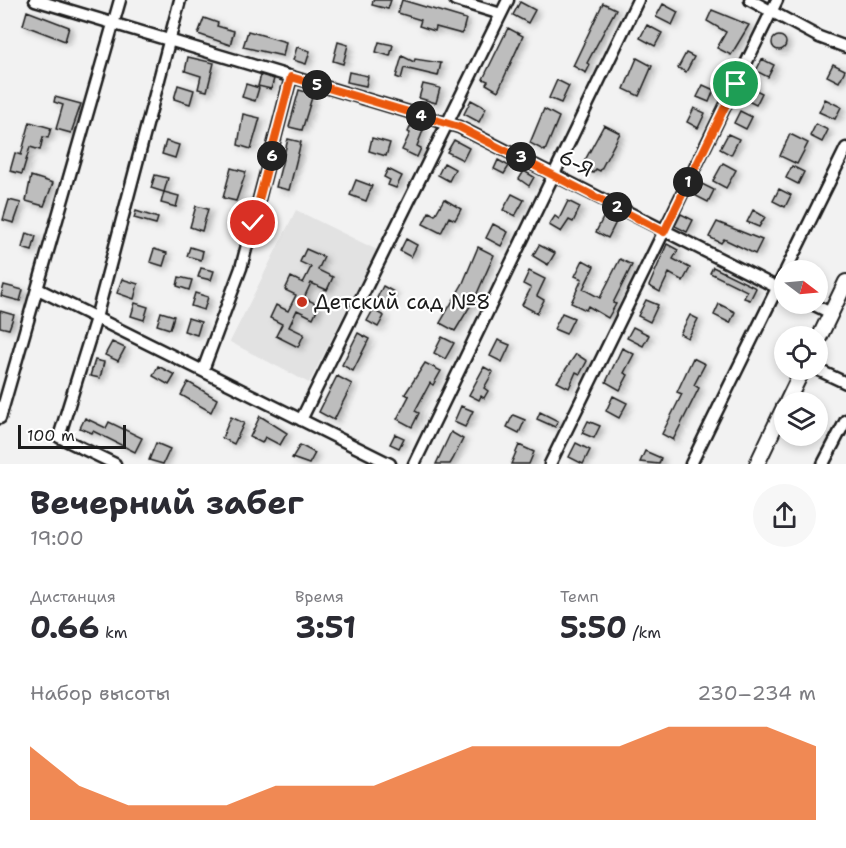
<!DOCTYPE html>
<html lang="ru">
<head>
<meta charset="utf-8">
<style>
	:root { --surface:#fff; --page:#f7f7f7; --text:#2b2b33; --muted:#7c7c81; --accent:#ea580c }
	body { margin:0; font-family:"Shantell Sans",sans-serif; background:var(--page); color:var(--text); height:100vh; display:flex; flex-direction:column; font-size:22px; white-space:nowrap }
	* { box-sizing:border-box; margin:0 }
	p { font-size:20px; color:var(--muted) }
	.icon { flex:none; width:33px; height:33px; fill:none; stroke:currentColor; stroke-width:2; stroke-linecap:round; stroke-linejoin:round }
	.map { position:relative; height:464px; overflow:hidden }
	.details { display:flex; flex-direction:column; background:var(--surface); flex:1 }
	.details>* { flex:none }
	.needle { width:39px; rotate:106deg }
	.fabs { position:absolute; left:774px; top:260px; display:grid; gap:12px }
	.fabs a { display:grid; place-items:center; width:54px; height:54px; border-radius:50%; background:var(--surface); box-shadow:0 3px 9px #0003; font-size:30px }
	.scale { position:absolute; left:18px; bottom:15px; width:108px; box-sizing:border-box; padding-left:6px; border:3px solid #1c1c1c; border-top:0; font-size:16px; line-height:21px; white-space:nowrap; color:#1c1c1c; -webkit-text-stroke:4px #fff; paint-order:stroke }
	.pin { position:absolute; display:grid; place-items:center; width:51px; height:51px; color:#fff; margin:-26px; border:3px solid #fff; border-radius:50%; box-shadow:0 2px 6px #0007 }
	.km { position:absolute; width:30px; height:30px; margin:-15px; border-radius:50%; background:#222; color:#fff; font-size:16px; line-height:30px; text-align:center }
	.round { display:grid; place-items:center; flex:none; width:63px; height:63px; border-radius:32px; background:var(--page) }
	.summary { display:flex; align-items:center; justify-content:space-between; height:102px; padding:0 30px }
	h1 { font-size:33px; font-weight:700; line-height:45px }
	.stats { display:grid; grid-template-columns:repeat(3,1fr); gap:9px; height:102px; padding:6px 30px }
	.stats div { display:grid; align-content:center }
	.stats b { font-size:30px; font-weight:700 }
	.stats small { font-size:16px; font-weight:400 }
	.stats p { font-size:16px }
	.chart { height:168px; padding:12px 30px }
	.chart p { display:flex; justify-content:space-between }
	.chart svg { width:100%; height:108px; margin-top:6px; fill:var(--accent); opacity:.7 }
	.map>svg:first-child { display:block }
	.built { fill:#e2e2e2 }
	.building { fill:#bdbdbd; stroke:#1c1c1c; stroke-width:1.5; filter:url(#shadow) }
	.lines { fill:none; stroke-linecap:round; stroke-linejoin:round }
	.minor-casing { stroke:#1c1c1c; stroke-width:15 }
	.major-casing { stroke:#1c1c1c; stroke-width:18 }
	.minor { stroke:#fff; stroke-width:10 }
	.major { stroke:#fff; stroke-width:14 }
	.route-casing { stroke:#fff; stroke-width:12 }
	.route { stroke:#ea580c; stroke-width:8 }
	.poi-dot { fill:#c8321e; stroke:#fff; stroke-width:2 }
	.labels { text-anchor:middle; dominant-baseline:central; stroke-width:4.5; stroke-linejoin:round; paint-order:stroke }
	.street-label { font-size:21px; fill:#1c1c1c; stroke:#fff }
	.poi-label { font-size:21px; fill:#1c1c1c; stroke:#fff; text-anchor:start }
</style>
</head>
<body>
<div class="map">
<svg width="846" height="464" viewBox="0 0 846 464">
	<defs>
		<filter id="shadow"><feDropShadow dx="4" dy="2.5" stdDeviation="3" flood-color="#0004"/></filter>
	</defs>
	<rect width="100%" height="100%" fill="#f2f2f2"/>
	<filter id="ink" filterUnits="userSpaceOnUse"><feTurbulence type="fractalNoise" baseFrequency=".0167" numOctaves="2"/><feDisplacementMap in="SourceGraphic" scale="12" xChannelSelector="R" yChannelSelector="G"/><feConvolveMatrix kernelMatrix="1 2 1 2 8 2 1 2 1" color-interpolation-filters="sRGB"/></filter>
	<g filter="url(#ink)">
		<path class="built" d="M296,210L377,250L309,383L230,342Z"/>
		<path class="building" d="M373,0H391L388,9L372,5Z
			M402,0L466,19L462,34L436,27L435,31L419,26L421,20L398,13Z
			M520,2L535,10L528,23L513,15Z
			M603,3L616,9L587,63L590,65L586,73L573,66Z
			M663,4L678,12L672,25L656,17Z
			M712,10L749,25L731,55L717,48L726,32L707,21Z
			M27,11L69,27L65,41L23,25Z
			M204,18L218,23L217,26L234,31L230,45L198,34Z
			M647,25L662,33L655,46L640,38Z
			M508,28L523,36L498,91L486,84L488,81L483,79Z
			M248,31L286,42L283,56L243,47Z
			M772 43a7 7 0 1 1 14 0a7 7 0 1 1-14 0Z
			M338,42L348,45L343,64L333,61Z
			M379,42L393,45L390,56L376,52Z
			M297,47L310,51L306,64L293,60Z
			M686,53L694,57L686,72L678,68Z
			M402,56L414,62L415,59L441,63L438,76L404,68L401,79L396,77Z
			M188,57L214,63L207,91L198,89L201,76L185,71Z
			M637,58L652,66L639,96L624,89Z
			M762,59L774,65L768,77L756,71Z
			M833,64L845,70L839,82L827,76Z
			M349,72L368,76L366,86L347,82Z
			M261,75L274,79L271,89L258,86Z
			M557,80L569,86L561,103L549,98Z
			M246,84L259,88L255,101L242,97Z
			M423,84L440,88L436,103L419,98Z
			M178,85L194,90L190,104L174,99Z
			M703,85L714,90L709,102L697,97Z
			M750,87L762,93L756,105L744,99Z
			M299,90L313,94L302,130L289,127Z
			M55,97L81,104L71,133L56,129L63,105L54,102Z
			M825,99L841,107L835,119L819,112Z
			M471,100L486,108L479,122L464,114Z
			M694,108L705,113L698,128L687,122Z
			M544,109L559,117L545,151L530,143Z
			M740,111L752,117L746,129L734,123Z
			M243,114L260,118L251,149L238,145Z
			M30,122L51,128L48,138L43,137L40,150L30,147L22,174L10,171L15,153L21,155Z
			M412,123L424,128L417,146L421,148L417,157L402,150L410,133L408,132Z
			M816,124L828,130L822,142L810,136Z
			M604,125L620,133L600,171L596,169L593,173L584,168L587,166L583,164Z
			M728,134L739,139L731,155L720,149Z
			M790,134L808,143L797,164L780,156Z
			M372,138L390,143L386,156L369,151Z
			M288,139L301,142L289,190L276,187Z
			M454,140L469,148L463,160L447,152Z
			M166,141L179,145L175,158L162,154Z
			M498,160L509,166L504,174L494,169Z
			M444,163L455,169L449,181L438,175Z
			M723,163L736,170L726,188L713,181Z
			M792,166L804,172L798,184L786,178Z
			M231,168L246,172L236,201L223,198Z
			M388,169L402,176L396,188L388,185L390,180L384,177Z
			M524,171L534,177L529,186L519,179Z
			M155,175L168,178L164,192L151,188Z
			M31,176L53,183L44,206L26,201Z
			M356,180L372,186L366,201L350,195Z
			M702,184L714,190L708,202L696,196Z
			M779,189L791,195L785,207L773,201Z
			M164,192L179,196L176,207L161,203Z
			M512,194L524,200L515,216L503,210Z
			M444,199L461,209L455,220L449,217L441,233L423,224L429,212L435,215Z
			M9,200L21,203L14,223L3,220Z
			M568,201L580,207L573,222L569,220L561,232L549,225L555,216L559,219Z
			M196,206L208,209L202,231L190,227Z
			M753,210L765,217L759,227L747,222Z
			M136,211L158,218L156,224L134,218Z
			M681,214L693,220L687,232L675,226Z
			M604,216L616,222L608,238L596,232Z
			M717,222L762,240L755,254L724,239L721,243L709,237Z
			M493,224L508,232L501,246L486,238Z
			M26,233L36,236L32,251L22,248Z
			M406,239L417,245L411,257L400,251Z
			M667,244L678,250L673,259L690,268L683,281L669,273L660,292L649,286Z
			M539,245L555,253L548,265L533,256Z
			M190,247L203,251L201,260L187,256Z
			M478,247L494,255L475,298L455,331L440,323L463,283Z
			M154,249L167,253L163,266L150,262Z
			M306,249L324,257L318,270L333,277L327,290L311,283L304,298L319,305L313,318L297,310L289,327L304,334L298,347L276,336L282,324L270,318L276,305L288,311L296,295L285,290L291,277L303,283L311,267L300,262Z
			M620,259L632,265L613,303L616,304L608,318L588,306L586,310L571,303L582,279L575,276L583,260L594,266L583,289L600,298Z
			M713,267L756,288L750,300L744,298L747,291L710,273Z
			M201,268L214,271L211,280L198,277Z
			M529,271L545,279L537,296L544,300L537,313L522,305L531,288L523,284Z
			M179,277L192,280L189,290L177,286Z
			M122,279L138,284L134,299L117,293Z
			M4,285L23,290L20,301L1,296Z
			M383,286L394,292L388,304L377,298Z
			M195,293L208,297L204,310L191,306Z
			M646,300L658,305L650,322L638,316Z
			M135,303L148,307L144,320L131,316Z
			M719,304L735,312L730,323L714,315Z
			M373,310L384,316L378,327L367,321Z
			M0,311L14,315L9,329L0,327Z
			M161,312L174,316L170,329L157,325Z
			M562,313L574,318L566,334L554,329Z
			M690,315L698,319L688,338L680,334Z
			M188,318L201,322L197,335L184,331Z
			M633,327L649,335L643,346L627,338Z
			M358,333L369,339L353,371L342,365Z
			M442,337L454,343L445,359L434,353Z
			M498,340L510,345L502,362L490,356Z
			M112,342L125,348L118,361L105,355Z
			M622,348L634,354L624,373L628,375L620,390L606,382Z
			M576,354L587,361L580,374L576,372L569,388L557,382Z
			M693,358L705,364L694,385L699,388L673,440L662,434L682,394L677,392Z
			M95,360L104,362L100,378L90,376Z
			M425,363L441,371L433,385L430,383L415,411L419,413L412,427L397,419L409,396L405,394Z
			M158,366L175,375L169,385L153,376Z
			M484,367L493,372L484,388L488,391L484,398L481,396L479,400L469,395Z
			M337,376L352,384L334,420L319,412Z
			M188,382L217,399L211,412L181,395Z
			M613,396L627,403L619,418L606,411Z
			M461,406L473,411L465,427L454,422Z
			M540,412L558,421L555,427L537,419Z
			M513,415L525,420L519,433L507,427Z
			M260,416L287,433L280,445L265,437L262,443L250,437Z
			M231,417L244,423L234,444L222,438Z
			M85,418L106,428L109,422L142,438L135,452L93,431L92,433L80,428Z
			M588,421L600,426L594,438L582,433Z
			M451,432L463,439L453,459L450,464H436Z
			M395,434L404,438L399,448L390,444Z
			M156,443L170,449L163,464L149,460Z
			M576,443L590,450L583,464L569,457Z
			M300,445L315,453L309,464L292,458Z
			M519,445L534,452L529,464H511Z
			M645,451L661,458L659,464L640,462Z"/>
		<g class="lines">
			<defs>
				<path id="minor" d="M35,0L459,127L784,291
					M455,0L501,14
					M750,0L819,37L846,47
					M786,270L846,148
					M38,289L390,464
					M810,303L831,313
					M816,369L846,383
					M203,370L241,268L291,77
					M0,418L120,0
					M301,420L508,0
					M115,464L59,437L96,318L180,0
					M414,464L638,0
					M550,464L777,0
					M691,464L784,274
					M823,464L846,420"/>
				<path id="major" d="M818,340L846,282
					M787,402L803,369
					M757,464L784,407"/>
			</defs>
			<use href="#minor" class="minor-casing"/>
			<use href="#major" class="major-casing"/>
			<use href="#minor" class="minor"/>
			<use href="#major" class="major"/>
		</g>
	</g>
	<g class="lines" filter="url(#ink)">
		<defs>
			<path id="route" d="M253,223L291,77L459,127L664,232L736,84"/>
		</defs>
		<use href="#route" class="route-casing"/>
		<use href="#route" class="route"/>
	</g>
	<circle class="poi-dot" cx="302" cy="302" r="6"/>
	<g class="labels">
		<g class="street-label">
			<text transform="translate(576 163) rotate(28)">6-Я</text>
		</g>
		<g class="poi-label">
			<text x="314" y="302">Детский сад №8</text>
		</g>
	</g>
</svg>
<div class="fabs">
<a><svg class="needle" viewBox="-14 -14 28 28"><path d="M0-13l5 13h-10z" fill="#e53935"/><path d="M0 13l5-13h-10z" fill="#7c7c81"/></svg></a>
<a><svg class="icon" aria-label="locate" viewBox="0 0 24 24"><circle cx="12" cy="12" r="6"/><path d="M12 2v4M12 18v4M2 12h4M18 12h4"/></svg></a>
<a><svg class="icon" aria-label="layers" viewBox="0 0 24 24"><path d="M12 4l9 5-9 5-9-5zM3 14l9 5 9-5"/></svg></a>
</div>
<div class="scale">100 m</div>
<div class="pin" style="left:736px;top:84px;background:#1e9e55"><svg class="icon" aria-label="arrive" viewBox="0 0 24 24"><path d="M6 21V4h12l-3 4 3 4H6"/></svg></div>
<div class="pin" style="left:253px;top:223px;background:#d93025"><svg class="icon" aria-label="check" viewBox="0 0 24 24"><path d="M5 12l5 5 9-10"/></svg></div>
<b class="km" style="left:688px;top:182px">1</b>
<b class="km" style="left:617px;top:207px">2</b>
<b class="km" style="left:521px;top:157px">3</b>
<b class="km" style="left:421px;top:116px">4</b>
<b class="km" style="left:317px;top:85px">5</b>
<b class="km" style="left:272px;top:156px">6</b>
</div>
<section class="details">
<div class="summary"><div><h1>Вечерний забег</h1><p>19:00</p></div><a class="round"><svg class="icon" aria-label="share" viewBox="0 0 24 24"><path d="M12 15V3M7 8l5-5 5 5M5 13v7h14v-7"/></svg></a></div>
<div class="stats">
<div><p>Дистанция</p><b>0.66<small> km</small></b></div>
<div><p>Время</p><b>3:51</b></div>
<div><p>Темп</p><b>5:50<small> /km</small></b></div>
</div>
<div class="chart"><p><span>Набор высоты</span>230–234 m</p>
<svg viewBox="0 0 160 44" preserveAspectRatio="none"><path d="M0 44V14L10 30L20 38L30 38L40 38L50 30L60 30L70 30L80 22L90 14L100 14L110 14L120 14L130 6L140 6L150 6L160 14V44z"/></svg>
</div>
</section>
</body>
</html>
